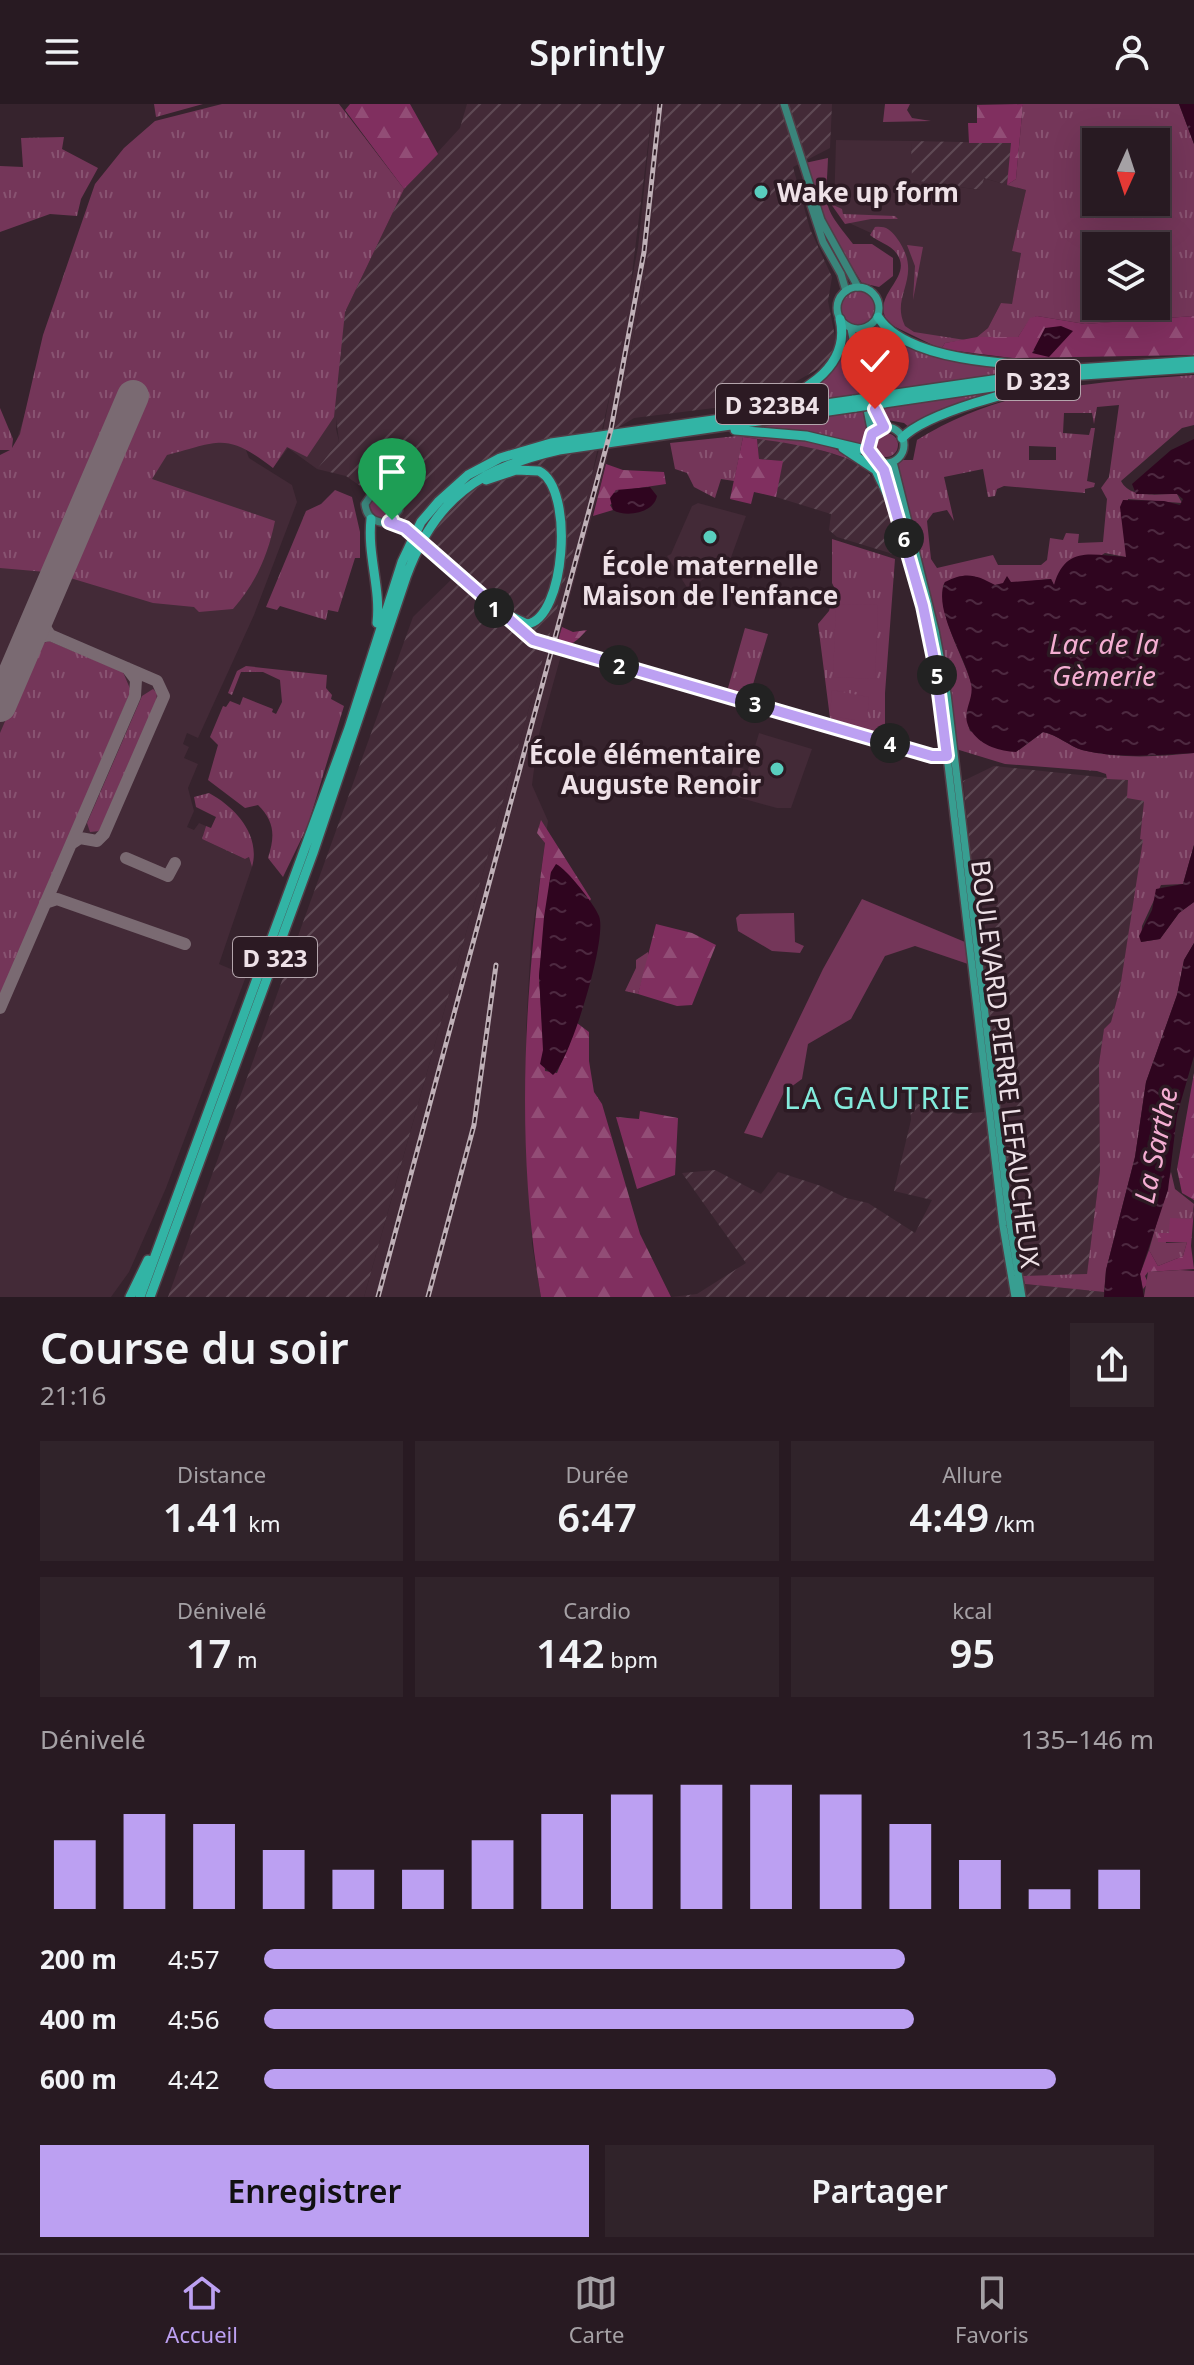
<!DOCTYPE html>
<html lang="fr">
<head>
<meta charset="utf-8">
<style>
	:root { --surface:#281a22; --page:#30232a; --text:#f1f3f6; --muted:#a5a1a5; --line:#443840; --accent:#bca0f2 }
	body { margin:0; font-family:"Noto Sans",sans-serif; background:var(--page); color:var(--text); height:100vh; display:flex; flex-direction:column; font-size:30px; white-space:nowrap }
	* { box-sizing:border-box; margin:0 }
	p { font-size:26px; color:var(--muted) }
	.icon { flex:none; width:44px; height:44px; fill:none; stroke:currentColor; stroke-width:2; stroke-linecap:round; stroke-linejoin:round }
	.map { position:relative; height:1193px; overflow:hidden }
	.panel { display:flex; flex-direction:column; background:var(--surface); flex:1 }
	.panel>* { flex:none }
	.needle { width:52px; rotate:183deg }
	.buttons { position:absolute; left:1082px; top:24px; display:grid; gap:16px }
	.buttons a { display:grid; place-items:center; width:88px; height:88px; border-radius:0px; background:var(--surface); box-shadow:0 8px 32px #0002,0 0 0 2px var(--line); font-size:40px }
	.pin { position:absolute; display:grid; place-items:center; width:68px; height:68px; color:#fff; margin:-82px -34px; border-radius:50% 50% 50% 0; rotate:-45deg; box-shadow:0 0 8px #0007 }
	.pin .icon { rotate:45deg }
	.km { position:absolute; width:40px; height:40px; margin:-20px; border-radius:50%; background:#222; color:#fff; font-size:22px; line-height:40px; text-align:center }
	.round { display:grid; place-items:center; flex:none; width:84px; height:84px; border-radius:0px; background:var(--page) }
	.summary { display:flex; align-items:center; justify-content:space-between; height:136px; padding:0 40px }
	h1 { font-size:44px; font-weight:600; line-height:60px }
	.stats { display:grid; grid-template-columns:repeat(3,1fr); gap:12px; height:136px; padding:8px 40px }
	.stats div { display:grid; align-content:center; border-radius:0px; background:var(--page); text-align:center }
	.stats b { font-size:40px; font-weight:600 }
	.stats small { font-size:22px; font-weight:400 }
	.stats p { font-size:22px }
	.chart { height:224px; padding:16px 40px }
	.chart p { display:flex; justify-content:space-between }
	.chart svg { width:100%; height:144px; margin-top:8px; stroke:var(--accent); stroke-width:6 }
	.button { display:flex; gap:16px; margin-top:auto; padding:16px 40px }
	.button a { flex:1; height:92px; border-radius:0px; background:var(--accent); color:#111; font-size:32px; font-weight:600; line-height:92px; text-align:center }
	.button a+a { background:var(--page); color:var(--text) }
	ul { padding:0 40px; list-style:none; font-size:26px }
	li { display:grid; grid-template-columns:128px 96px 1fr; align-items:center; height:60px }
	li i { height:20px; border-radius:10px; background:var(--accent) }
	header { display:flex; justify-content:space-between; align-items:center; height:104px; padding:0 40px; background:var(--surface); font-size:36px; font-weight:600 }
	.tabs { display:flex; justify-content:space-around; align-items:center; height:112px; border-top:2px solid var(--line); background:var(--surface); font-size:22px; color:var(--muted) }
	.tabs a { display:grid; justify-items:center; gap:4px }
	.tabs .on { color:var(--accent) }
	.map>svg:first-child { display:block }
	.built { fill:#432a37 }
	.industrial { fill:url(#industrial-furrows) }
	.grass { fill:url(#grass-tufts); fill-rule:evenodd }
	.forest { fill:url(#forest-firs) }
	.green { fill:#743659 }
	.water { fill:url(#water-ripples) }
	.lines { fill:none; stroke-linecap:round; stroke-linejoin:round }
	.taxiway { stroke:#7a6a72; stroke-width:12 }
	.runway { stroke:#7a6a72; stroke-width:32 }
	.secondary-casing { stroke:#503e47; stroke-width:10 }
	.primary-casing { stroke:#503e47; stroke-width:10 }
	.highway-casing { stroke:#503e47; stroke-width:12 }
	.secondary { stroke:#3a857b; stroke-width:7 }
	.primary { stroke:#389e91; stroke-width:7 }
	.highway { stroke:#32b4a5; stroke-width:9 }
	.rail-casing { stroke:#bfb0b7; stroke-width:5 }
	.rail { stroke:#2c1a23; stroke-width:2; stroke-dasharray:6; stroke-linecap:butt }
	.secondary-bridge-casing { stroke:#503e47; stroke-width:10; stroke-linecap:butt }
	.highway-bridge-casing { stroke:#503e47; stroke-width:12; stroke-linecap:butt }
	.secondary-bridge { stroke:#3a857b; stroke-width:7 }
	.highway-bridge { stroke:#32b4a5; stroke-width:9 }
	.route-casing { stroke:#fff; stroke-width:16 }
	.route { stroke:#bca0f2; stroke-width:10 }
	.poi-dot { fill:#59cebe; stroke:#2c1a23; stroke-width:3 }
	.labels { text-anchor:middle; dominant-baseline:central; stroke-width:7; stroke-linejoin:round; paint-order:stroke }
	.shield { fill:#2c1a23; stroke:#b4a5ac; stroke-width:2 }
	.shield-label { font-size:24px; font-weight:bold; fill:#eee1e7 }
	.poi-label { font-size:26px; font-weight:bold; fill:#eee1e7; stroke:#2c1a23; text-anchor:start }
	.street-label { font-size:26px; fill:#eee1e7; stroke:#2c1a23 }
	.water-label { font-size:28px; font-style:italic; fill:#f4aed2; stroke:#2c1a23 }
	.quarter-label { font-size:30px; letter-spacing:2px; fill:#83ebdc; stroke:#2c1a23 }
</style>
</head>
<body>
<header><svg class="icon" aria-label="menu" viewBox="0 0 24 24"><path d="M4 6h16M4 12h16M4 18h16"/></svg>Sprintly<svg class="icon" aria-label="person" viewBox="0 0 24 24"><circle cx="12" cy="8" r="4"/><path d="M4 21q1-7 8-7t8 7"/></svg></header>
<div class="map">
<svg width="1194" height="1193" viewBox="0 0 1194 1193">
	<defs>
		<pattern id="industrial-furrows" width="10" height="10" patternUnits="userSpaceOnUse" patternTransform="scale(2)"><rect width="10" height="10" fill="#432a37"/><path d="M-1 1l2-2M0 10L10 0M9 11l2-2" fill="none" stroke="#5e4954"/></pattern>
		<pattern id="grass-tufts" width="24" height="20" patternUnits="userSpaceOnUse" patternTransform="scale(2)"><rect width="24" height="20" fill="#743659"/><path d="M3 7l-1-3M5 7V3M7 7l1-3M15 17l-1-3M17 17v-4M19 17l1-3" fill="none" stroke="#885371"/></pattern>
		<pattern id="forest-firs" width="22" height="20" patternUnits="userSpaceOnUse" patternTransform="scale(2)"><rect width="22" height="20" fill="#802f5f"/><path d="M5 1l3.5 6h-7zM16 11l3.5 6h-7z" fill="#924d76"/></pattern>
		<pattern id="water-ripples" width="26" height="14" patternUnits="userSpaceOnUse" patternTransform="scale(2)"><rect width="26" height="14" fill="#2f051f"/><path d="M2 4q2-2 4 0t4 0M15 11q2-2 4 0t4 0" fill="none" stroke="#4d2940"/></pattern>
	</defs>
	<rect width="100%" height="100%" fill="#36232d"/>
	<path class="built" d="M339,0L404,85L345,208L336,325L339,337L317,365L288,344L273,364L243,338L249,354L292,381L297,398L254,511L198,634L187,629L183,640L189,643L184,654L198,660L188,684L194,707L187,723L194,726L199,719L206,722L202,735L245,755L249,753L252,763L219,860L245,871V875L166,1084L129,1168L111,1193H0V359L14,345L95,83Z
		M653,0H665L643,189L614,326L603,327L638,143Z
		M836,36L911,37L913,76L980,86L983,74L1026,86L1012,147L1021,149L1012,201L1001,199L988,224L977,233L945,239L917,233L894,219L905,164L893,139L849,119L834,103Z
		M599,345L609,346L606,360L557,540L547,538Z
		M698,399L746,412L729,459L688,485L667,452L671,450L692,402Z
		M546,543L562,548L538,634L532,681L548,717L531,838L526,926L532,1140L541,1193H364Z
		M759,629L812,645L791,704H777L726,690L734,662L748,666Z"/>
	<path class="industrial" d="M467,0H653L626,218L582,415L364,1193H168L413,513L457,470L410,427L395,406L346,372L317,365L339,337L334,295L345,208L404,85L460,24Z
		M665,0H832L830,44L793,63L810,125L832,173L828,197L837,243L830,258L783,285L714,304L634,314L614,326L643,189Z
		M911,37L1012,39L1007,81L984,74L981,86L912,76Z
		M757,335L791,337L858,358L878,379L903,453L837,433L829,426L831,410L776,393L782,357L759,355Z
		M994,662L1128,676L1144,697L1140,735L1144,736L1120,884L1111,918L1104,926L1099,959L1100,1066L1087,1171L1024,1173L1025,1180L1104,1188V1193H671L697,1190L746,1159L682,1069L715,1066L761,1090L778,1068L821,1082L846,1094L868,1099L915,1129L932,1096L894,1087L911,1016L910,998L958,1010L997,1007L963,677Z"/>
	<path class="grass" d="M154,0H203L156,13Z
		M222,0H339L404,85L345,208L334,313L307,353L287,343L273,364C226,328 221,337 167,351L152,375L275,417C268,451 256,479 233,505L199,508L194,503L153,499L67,473L143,296L124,288L46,468L0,464V351L10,346H0V304L13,335L12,344L20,330L43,231L95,80L124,44L155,17Z
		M885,0H910L907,6L912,14L931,17L883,18Z
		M1023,0H1179L1194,40V212L1085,220L1037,212L1030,215L1018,233H977L988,224L1001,199L1012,200L1021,149L1012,147L1026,86L1007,81L1016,75ZM1096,38H1156V98H1096ZM1096,142H1156V202H1096Z
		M64,33L62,45L98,64L81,95L77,112L50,110L0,128V62L23,63L21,34Z
		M828,54C826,106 821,99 853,140H872L893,154V172L879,183L862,179L831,131L805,59Z
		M831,100L842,105L843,110L895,112L898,115H871L845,120Z
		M875,123C885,122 890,125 896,133C926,173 889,190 905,222L914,228L965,236L945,239L941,245L889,220C868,191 914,175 897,150C890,140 878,138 870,131Z
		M907,141L923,143L913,196L915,162Z
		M839 204a19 19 0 1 1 38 0a19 19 0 1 1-38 0Z
		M879,220L885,224L873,279L869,229Z
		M843,226L851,232L859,292L775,303L822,274Z
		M887,226L911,239L1038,265L878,289L876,281Z
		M1194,271V321L1182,324L1121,377C1130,395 1158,390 1177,390L1182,399L1128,395L1126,453L1105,449L1054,481L1051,475L995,481L945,478L943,482C940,515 961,548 971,578C976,595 963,609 970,627L1019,646L1043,628C1058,631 1069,642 1082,646C1119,655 1156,653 1194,649V741L1183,780L1161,781L1142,822L1141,838L1160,835L1179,809L1194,798V839L1184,856L1177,891L1146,978L1135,1053L1106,1166L1104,1188L1025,1180L1023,1172L1087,1170L1100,1066L1099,959L1104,925L1111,918L1120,884L1143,736L1140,735L1144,697L1127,694L1128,676L1107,675L1106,670L1097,667L1005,660L956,645L940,535L896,362L903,356H913L917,336C1002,283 1096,278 1194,271ZM1119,301L1109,373L1101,384L1107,395L1103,438L1078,439L1079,430L1066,429L1063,436L1050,434L1047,456L1041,461H998L993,451L937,464L931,455L927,417L933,409L947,406L954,417L944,373L983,365L988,393L995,392L997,385L1004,382L1085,389V385L1094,383L1095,379L1087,377L1095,324H1091L1089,331L1063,329L1064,309H1092L1094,320L1097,303ZM1029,342L1056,343V356H1029Z
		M1045,279L910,324L904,319L888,316L882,303Z
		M863,306L868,326L864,342L740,322Z
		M874 341a12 12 0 1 1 24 0a12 12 0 1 1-24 0Z
		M756,330L824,340L863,357L881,378L901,440L898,441C891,424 884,384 873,371C852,346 775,337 743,333L734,377L721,375L715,394L694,383L687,369L675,365L670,339Z
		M335,386L352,393L360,428V454H355L338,508L328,506L326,516L280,502L277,506L266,503L306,407L321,400Z
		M369 402a13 13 0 1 1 26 0a13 13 0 1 1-26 0Z
		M832,435L895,455L885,589V632L830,614L818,520L829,507L835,485L832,479Z
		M745,524L768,530L748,597L726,591Z
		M49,537L123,568L131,587L0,893V629L38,541Z
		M246,562L327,571L326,584L332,591L331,595L344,602L308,721L283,773L268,754C275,732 275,718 258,701L245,704L208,676L218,641L210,633L223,602L226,603L230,597L240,601L243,593L273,605L272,608L276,610L282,598L280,576L263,568H241L232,591L228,589L237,567Z
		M153,585L157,589L156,599L103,722L100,727L90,728L87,719L142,592Z
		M209,689C235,703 261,731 252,763L249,753L245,755L202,735L206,722L211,724L216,713L196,703L194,693Z
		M648,848L649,854L638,890L625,887L636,864V856Z
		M1171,1068L1175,1085L1194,1100L1192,1115L1165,1131L1166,1139L1187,1138L1183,1152L1158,1162L1149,1146Z"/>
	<path class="forest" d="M350,0H410L438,50L404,85L345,6Z
		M1023,0L1016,75L1007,81L1011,39H969L968,19H977V1Z
		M1037,212L1085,220L1194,212V251L1012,254L941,245L945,239L977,233H1018L1030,214Z
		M743,333L757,335L759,355L783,357L776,393L754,388L751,400L730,395Z
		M606,360L623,366L664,368L666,380L632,385L610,401L613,406L593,412Z
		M562,523L573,528L587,526C576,537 573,543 557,540Z
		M541,716L591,795L589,798L575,779L551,768L539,872L545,967L557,969L577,919L589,928V957L594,988L602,1000L640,1130L671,1193H541C515,1044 524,888 545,739L537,729Z
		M656,820L692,829L716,841L692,901L677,902L638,890Z
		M1194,969V1096L1182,1089L1177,1065Z
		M640,1007L678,1014L675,1071L637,1085L616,1013L639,1015Z
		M1194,1105L1191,1142L1194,1165L1148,1168L1145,1172L1148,1179L1143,1185L1140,1170L1149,1146L1158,1162L1183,1152L1187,1138H1158V1129H1169L1170,1114L1192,1115Z"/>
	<path class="green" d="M836,500L878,501L875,575L833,573Z
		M832,586L869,593L867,618L830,612Z
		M862,795L965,838L968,860L915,842L885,852L851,915L808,940L802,975L784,988L762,1034L744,1029L823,865Z
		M794,809L795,838L804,842L800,849L772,847L738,827L736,814L740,810Z
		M1180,1166L1194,1167V1193H1144L1148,1168Z"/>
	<path class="water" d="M1179,0H1194V40Z
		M1061,222L1073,227L1049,253L1032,249L1045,224Z
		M1194,335V649C1156,651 1120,655 1082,646C1069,642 1058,631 1043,628L1016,648C1000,647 982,642 972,628C958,610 975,597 971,580C966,553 932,505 945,478C966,467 977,471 995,481L1003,479L1007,472L1011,478L1051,475L1054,481C1066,440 1093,452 1126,453L1120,403L1123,396L1164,397L1180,401L1183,395L1177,390H1136L1132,380L1171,346Z
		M650,383L657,392C654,409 626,414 613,406L610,394L616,386Z
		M1194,741V798L1179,809L1160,835L1141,838L1139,832L1152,806L1156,785L1183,780Z
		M556,760C567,765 595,801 599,812C608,834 570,957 553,971L540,960L543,946L539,872L544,813L551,768Z
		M1194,839V952L1177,1011L1168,1086L1140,1170L1144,1193H1104L1106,1166L1135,1053L1146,978L1177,891L1184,856Z"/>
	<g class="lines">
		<path class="taxiway" d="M42,504L41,517L50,531L157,577L164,592L104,730L97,737L80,734L71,740
			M25,543L34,534L50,531
			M126,754L168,772L175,759
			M45,799L57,795L185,840
			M0,904L135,592L136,576L127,564"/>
		<path class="runway" d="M0,602L133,292"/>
		<defs>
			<path id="secondary" d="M784,0L821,116L858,183
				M809,95L823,138L841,170L846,187
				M389,418L399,406L396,393L388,386L374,387L365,400C368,425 389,415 405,424
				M424,442L521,529L538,537L932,652H950"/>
			<path id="primary" d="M837 204a21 21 0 1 1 42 0a21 21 0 1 1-42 0Z
				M867,224L869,280L884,323
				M851,225L872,330
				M868 341a18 18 0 1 1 36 0a18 18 0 1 1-36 0Z
				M880,358L889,386
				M893,358L935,526L947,590L1010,1120L1022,1193
				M895,406L923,502L939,585L1003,1122L1015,1193"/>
			<path id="highway" d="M878,213C906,257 1010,261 1057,262
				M882,292L1062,266L1194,257
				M884,299L1067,272L1194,264
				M754,305C796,295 852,265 840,215
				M735,326L806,332L869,347
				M902,334C927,308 1019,285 1056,279
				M843,344L876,366L896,408
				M486,376L516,366L539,367C575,385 565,515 527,520L495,505
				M371,415C367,451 381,484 377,519
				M130,1193L148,1156
				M140,1193L349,624L402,458L421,418L439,397L468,371L500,354L551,339L854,296
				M150,1193L313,749L406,473C435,394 479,364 559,346L856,303"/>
		</defs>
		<use href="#secondary" class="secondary-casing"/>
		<use href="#primary" class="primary-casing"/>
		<use href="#highway" class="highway-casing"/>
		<use href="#secondary" class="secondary"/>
		<use href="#primary" class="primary"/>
		<use href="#highway" class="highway"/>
		<defs>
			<path id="rail" d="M378,1193L611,325L644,148L660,0
				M428,1193L474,1021L496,861"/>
		</defs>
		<use href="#rail" class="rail-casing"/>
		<use href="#rail" class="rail"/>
		<defs>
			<path id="secondary-bridge" d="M405,424L424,442"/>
			<path id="highway-bridge" d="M854,296L882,292
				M856,303L884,299"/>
		</defs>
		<use href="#secondary-bridge" class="secondary-bridge-casing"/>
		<use href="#highway-bridge" class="highway-bridge-casing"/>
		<use href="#secondary-bridge" class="secondary-bridge"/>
		<use href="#highway-bridge" class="highway-bridge"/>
	</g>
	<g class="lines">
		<defs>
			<path id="route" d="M392,416L389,418L405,424L533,536L932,652H947L936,565L923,502L884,366L868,345L872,330L884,323L875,305"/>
		</defs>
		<use href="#route" class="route-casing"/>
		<use href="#route" class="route"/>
	</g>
	<g class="poi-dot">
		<circle cx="761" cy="88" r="8"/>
		<circle cx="710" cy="433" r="8"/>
		<circle cx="777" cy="665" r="8"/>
	</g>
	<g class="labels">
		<g class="shield">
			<rect x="996" y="256" width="84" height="40" rx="6"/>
			<rect x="716" y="280" width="112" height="40" rx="6"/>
			<rect x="233" y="833" width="84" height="40" rx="6"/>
		</g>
		<g class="shield-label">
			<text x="1038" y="276">D 323</text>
			<text x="772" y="300">D 323B4</text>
			<text x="275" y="853">D 323</text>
		</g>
		<g class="poi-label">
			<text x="777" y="88">Wake up form</text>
			<text x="710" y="461" text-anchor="middle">École maternelle<tspan x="710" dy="30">Maison de l'enfance</tspan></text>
			<text x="761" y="650" text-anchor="end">École élémentaire<tspan x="761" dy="30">Auguste Renoir</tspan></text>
		</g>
		<g class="street-label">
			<text transform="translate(1006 960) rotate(83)">BOULEVARD PIERRE LEFAUCHEUX</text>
		</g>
		<g class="water-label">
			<text x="1104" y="539">Lac de la<tspan x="1104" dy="32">Gèmerie</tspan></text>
			<text transform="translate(1155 1041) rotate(-78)">La Sarthe</text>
		</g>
		<g class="quarter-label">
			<text x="878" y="993">LA GAUTRIE</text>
		</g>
	</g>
</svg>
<div class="buttons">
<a><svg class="needle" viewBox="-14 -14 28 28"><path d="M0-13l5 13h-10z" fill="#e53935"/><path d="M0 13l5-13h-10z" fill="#a5a1a5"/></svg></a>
<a><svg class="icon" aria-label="layers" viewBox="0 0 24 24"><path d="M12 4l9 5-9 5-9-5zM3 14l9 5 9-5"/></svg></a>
</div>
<div class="pin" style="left:392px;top:416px;background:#1e9e55"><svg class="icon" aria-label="arrive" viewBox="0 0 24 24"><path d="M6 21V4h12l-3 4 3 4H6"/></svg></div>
<div class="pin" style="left:875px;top:305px;background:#d93025"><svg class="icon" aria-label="check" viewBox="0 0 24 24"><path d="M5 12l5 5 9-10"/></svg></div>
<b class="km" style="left:494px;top:504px">1</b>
<b class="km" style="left:619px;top:561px">2</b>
<b class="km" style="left:755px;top:599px">3</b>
<b class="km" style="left:890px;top:639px">4</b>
<b class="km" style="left:937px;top:571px">5</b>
<b class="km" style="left:904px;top:434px">6</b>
</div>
<section class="panel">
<div class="summary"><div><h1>Course du soir</h1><p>21:16</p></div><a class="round"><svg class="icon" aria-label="share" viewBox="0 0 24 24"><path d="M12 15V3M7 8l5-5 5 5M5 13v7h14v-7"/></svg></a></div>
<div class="stats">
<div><p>Distance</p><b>1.41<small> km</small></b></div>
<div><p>Durée</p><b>6:47</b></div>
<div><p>Allure</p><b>4:49<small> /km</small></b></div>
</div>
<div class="stats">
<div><p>Dénivelé</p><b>17<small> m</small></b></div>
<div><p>Cardio</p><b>142<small> bpm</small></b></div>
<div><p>kcal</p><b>95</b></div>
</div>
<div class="chart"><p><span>Dénivelé</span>135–146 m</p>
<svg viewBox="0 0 160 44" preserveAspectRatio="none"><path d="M5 44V23M15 44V15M25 44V18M35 44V26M45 44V32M55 44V32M65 44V23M75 44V15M85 44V9M95 44V6M105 44V6M115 44V9M125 44V18M135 44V29M145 44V38M155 44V32"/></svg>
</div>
<ul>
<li><b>200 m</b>4:57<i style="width:72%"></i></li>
<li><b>400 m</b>4:56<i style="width:73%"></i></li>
<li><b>600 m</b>4:42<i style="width:89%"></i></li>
</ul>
<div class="button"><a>Enregistrer</a><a>Partager</a></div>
</section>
<nav class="tabs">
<a class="on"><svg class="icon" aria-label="home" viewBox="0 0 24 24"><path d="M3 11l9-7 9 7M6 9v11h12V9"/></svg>Accueil</a>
<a><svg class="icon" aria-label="map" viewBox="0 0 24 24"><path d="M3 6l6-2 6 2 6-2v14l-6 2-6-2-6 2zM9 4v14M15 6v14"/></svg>Carte</a>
<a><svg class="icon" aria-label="saved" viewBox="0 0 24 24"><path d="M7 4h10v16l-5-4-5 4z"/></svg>Favoris</a>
</nav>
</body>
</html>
